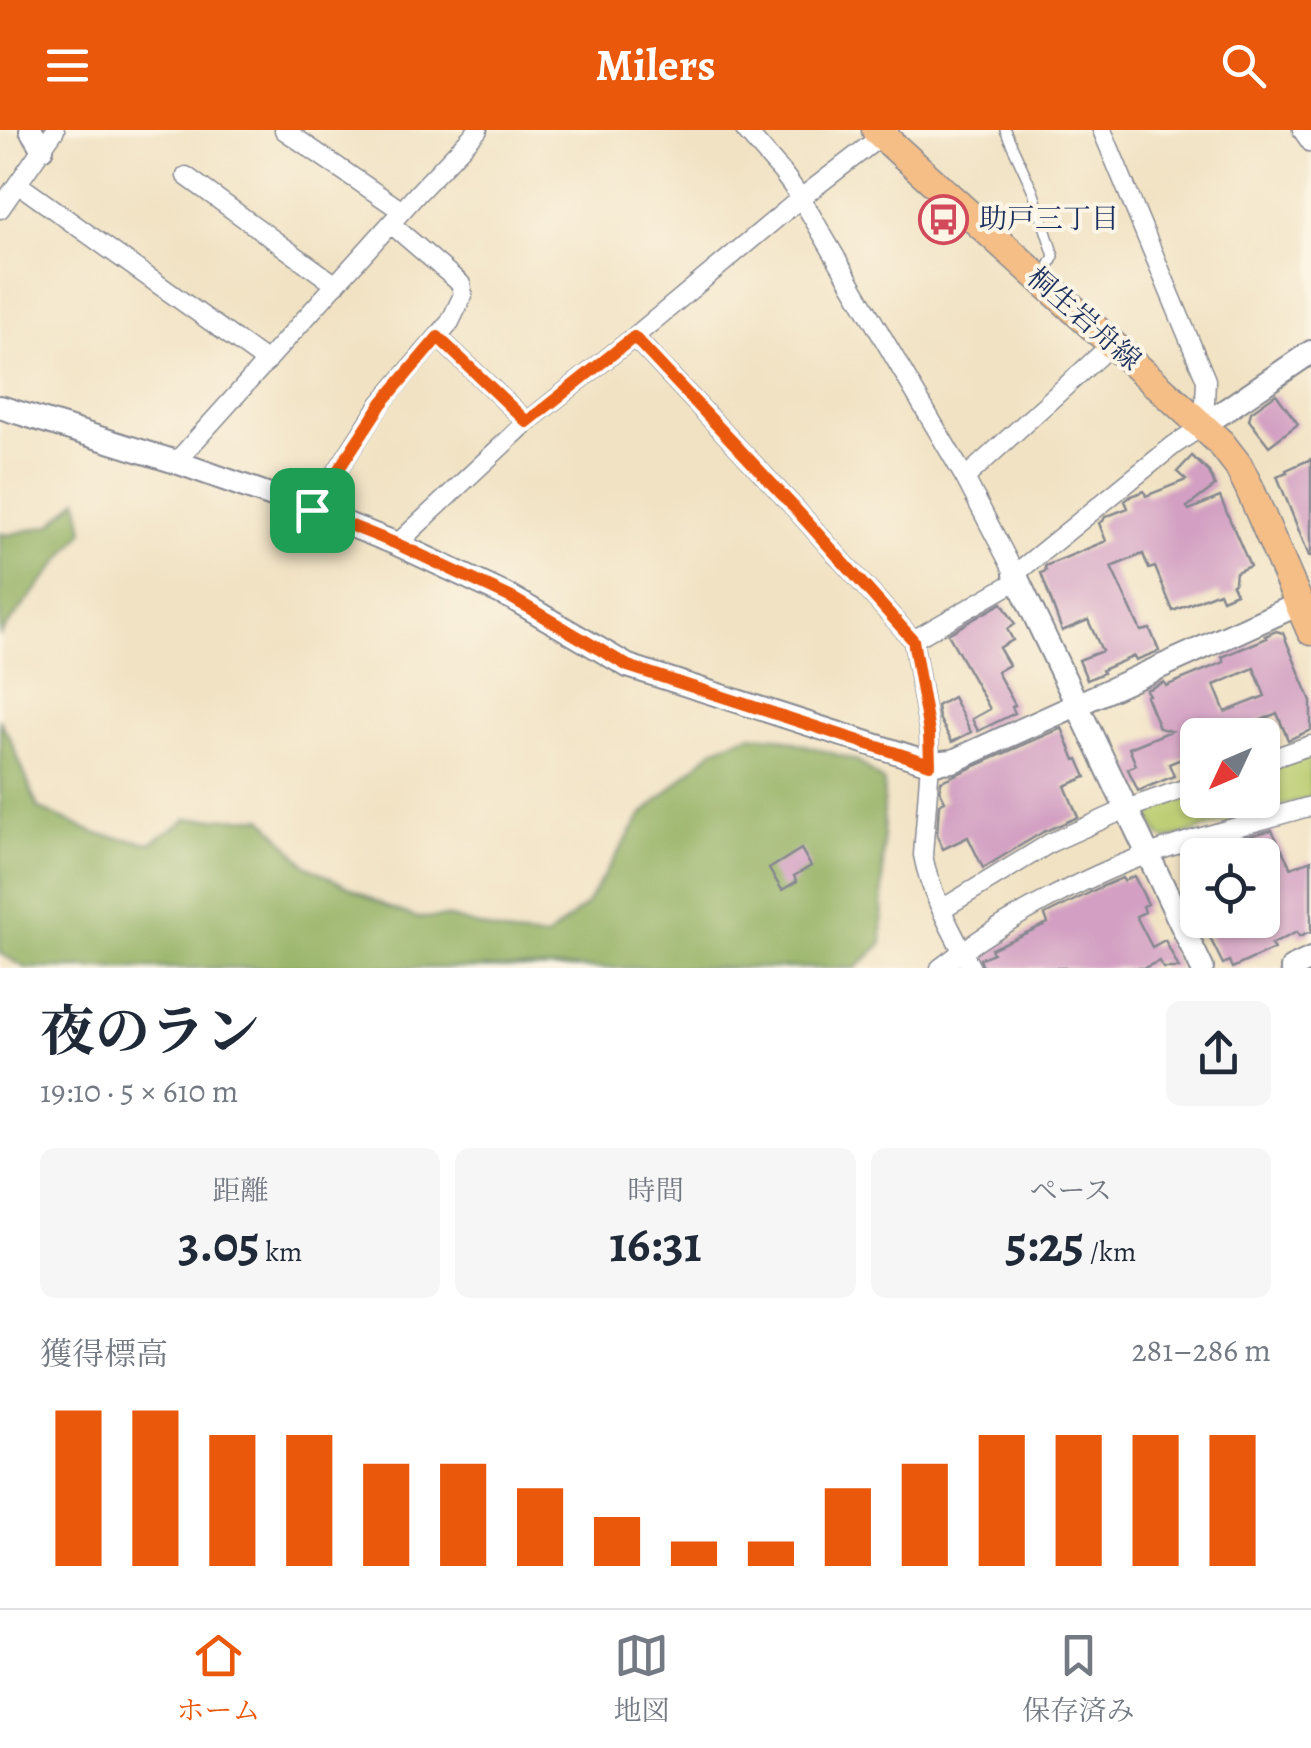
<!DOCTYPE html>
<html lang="ja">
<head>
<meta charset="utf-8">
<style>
	:root { --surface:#fff; --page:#f6f6f7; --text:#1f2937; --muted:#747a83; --line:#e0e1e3; --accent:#ea580c }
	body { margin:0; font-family:Alegreya,"Noto Serif JP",serif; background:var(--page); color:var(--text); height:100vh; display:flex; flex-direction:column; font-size:38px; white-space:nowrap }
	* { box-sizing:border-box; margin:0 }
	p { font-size:32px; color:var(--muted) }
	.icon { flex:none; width:55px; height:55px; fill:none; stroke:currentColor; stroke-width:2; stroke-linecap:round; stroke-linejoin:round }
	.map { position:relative; height:838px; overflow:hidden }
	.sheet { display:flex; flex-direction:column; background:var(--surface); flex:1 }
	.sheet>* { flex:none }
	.needle { width:65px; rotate:226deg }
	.buttons { position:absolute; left:1180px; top:588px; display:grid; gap:20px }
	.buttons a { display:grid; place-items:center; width:100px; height:100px; border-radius:15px; background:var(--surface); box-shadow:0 2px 8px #0004; font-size:50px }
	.pin { position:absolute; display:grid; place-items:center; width:85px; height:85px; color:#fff; margin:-42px; border-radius:20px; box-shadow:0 5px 15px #0006 }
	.round { display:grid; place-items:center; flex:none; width:105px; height:105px; border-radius:15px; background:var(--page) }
	.head { display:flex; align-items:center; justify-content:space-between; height:170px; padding:0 40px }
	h1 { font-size:55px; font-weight:700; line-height:75px }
	.stats { display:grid; grid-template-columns:repeat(3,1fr); gap:15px; height:170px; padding:10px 40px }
	.stats div { display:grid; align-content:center; border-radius:15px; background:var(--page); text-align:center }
	.stats b { font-size:50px; font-weight:700 }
	.stats small { font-size:28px; font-weight:400 }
	.stats p { font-size:28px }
	.chart { height:280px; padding:20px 40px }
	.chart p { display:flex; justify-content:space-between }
	.chart svg { width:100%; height:180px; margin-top:10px; stroke:var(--accent); stroke-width:6 }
	header { display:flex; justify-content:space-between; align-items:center; height:130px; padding:0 40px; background:var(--accent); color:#fff; font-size:45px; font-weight:700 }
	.menu { display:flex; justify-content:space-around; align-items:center; height:140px; border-top:2px solid var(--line); background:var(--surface); font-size:28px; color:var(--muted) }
	.menu a { display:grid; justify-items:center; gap:5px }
	.menu .active { color:var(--accent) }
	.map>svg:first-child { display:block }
	.green { fill:#bacc6f; stroke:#6a7e66; stroke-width:2.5 }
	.forest { fill:#93b062; stroke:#577060; stroke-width:2.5 }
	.building { fill:#d3a0c3; fill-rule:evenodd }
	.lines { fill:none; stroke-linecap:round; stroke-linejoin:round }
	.service-casing { stroke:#868890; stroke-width:12 }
	.minor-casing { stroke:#868890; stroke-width:21 }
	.tertiary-casing { stroke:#868890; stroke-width:26 }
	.primary-casing { stroke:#868890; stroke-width:31 }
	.service { stroke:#fff; stroke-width:9 }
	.minor { stroke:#fff; stroke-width:18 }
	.tertiary { stroke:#fff; stroke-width:22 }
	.primary { stroke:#f6be87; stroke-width:28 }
	.route-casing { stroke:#fff; stroke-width:20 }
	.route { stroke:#ea580c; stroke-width:12 }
	.labels { text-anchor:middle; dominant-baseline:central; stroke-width:8; stroke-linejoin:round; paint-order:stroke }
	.poi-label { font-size:28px; fill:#1b2f5e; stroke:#fcf5e5; text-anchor:start }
	.street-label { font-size:28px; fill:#1b2f5e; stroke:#fcf5e5 }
</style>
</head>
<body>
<header><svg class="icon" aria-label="menu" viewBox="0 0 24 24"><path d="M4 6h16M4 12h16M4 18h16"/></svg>Milers<svg class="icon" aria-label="search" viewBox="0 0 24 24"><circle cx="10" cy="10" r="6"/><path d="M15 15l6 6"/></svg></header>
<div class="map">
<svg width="1311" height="838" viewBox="0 0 1311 838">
	<rect width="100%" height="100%" fill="#fcf5e5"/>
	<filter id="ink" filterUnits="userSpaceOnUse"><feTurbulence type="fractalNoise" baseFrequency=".01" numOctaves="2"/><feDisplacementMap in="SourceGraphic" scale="20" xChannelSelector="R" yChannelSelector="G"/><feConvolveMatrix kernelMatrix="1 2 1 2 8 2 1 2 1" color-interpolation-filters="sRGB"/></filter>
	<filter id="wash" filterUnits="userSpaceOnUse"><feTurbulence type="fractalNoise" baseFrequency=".0048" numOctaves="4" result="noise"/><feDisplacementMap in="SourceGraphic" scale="40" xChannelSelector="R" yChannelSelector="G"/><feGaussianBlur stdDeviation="2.25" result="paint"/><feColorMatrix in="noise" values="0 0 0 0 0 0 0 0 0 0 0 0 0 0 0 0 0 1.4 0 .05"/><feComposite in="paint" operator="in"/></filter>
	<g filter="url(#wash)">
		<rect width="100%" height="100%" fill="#f1e2c3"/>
		<path class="green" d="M1311,620V668L1269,678L1167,710L1159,706L1146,679L1197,661L1198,670H1262L1263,637Z"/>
		<path class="forest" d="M78,369L84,401L0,505V403L7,405L51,395Z
			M0,591L11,610L38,678L97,704L151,713L187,689L263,688L306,735L388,777L418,788L447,787L512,805L546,808L585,776L641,686L715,618L750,605L777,607L858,631L884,652L882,814L856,838H26L0,823Z"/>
		<g id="blocks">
			<path class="building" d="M1276,264L1298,294L1269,316L1249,290L1251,282Z
				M1192,326L1209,342L1215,356L1187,377L1189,380L1220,367L1250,436L1236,442L1235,451L1232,455L1236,463L1222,469L1219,462L1173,481L1155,437L1149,439L1143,424L1111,437L1141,501L1150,499L1159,521L1136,530L1134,526L1102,540L1103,543L1087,550L1079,530L1102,521L1088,490L1062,501L1041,443L1046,441L1045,436L1106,411L1099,393L1103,391L1105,387L1128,378L1125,371L1131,366L1144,361L1146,366L1186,350L1177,342Z
				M1311,329V426H1309L1277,346L1287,342L1286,340Z
				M1002,473L1015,494L1007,499L1013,510L999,518L1009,535L997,542L1015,575L1012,577L1015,583L978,601L972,589L990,579L948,504Z
				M1276,501L1283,503L1311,571V600L1288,610L1277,583L1228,605H1198V622L1169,634L1174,646L1138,661L1128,639L1136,635L1129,618L1171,601L1159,598L1146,566L1149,565L1146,560L1164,552L1166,556L1224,532L1222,527L1267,508L1265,506ZM1254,538L1265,566L1225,582L1214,555Z
				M953,567L971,602L952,612L939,588L937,576Z
				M1062,598L1075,630L1078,629L1086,647L1065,656L1078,687L1043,702L983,738L968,707L943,719L937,706L939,674L945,671L940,661L941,651Z
				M1272,700L1291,738L1311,730V802L1299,807L1297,802L1271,815L1274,819L1232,838L1229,831L1223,834L1201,790H1262V725H1251L1242,708Z
				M801,719L811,736L794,746L797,751L782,760L769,739Z
				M1134,746L1148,774L1143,776L1145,782L1136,786L1152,817L1165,810L1179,838H1163L1159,831L1144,838H983L980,829L993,823L991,819L1048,793L1045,785L1101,757L1122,748L1124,751Z"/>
		</g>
	</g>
	<g filter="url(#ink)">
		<use href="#blocks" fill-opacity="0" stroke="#868890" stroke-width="2.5"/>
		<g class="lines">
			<defs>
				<path id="service" d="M1005,0L1033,61L1054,126L1045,144"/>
				<path id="minor" d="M284,0L402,81
					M745,0L782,42L801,68L965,348L1015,444L1174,315L1204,295L1206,250L1102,0
					M1302,0L1311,13
					M186,46L336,155
					M18,54L267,232
					M0,79L55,0
					M438,207L527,292
					M634,207L791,374L913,510
					M176,332L418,63L478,0
					M965,348L1112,214
					M312,380L381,273L450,192L463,165L461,154L391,94
					M397,414L527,292L634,207L801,68L889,0
					M1262,632L1311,615
					M942,779L1050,713L1126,679L1198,654
					M940,838C996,794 1081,748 1149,724C1202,705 1257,692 1311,676
					M971,838C953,803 930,764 923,725L930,633L929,603L913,510L1018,450"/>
				<path id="tertiary" d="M31,0L42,18
					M0,277L176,332L312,380L397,414L512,468L628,536L930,633L953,631L1299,474
					M1204,295L1311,222
					M1015,444L1202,838
					M1292,838L1311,829"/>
				<path id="primary" d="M876,0L1221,313L1238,335L1249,357L1311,501"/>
			</defs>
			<use href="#service" class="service-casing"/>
			<use href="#minor" class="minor-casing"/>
			<use href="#tertiary" class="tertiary-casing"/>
			<use href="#primary" class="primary-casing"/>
			<use href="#service" class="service"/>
			<use href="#minor" class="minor"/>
			<use href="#tertiary" class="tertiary"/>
			<use href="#primary" class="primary"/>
		</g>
	</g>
	<g class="lines" filter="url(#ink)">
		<defs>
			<path id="route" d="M438,207L527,292L634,207L791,374L913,510L929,603L930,634L628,536L512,468L397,414L312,380L382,273Z"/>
		</defs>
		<use href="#route" class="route-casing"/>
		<use href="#route" class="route"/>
	</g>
	<defs>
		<symbol id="bus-ring" viewBox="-11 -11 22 22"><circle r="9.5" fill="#fcf5e5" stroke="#d1495b" stroke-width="1.5"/><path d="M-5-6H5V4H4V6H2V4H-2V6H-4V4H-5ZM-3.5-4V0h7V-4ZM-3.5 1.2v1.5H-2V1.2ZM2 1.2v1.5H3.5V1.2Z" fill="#d1495b"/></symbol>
	</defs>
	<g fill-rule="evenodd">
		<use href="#bus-ring" x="916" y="62" width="55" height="55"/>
	</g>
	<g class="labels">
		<g class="poi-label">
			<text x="979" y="89">助戸三丁目</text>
		</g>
		<g class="street-label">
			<text transform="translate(1084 189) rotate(41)">桐生岩舟線</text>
		</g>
	</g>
</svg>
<div class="buttons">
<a><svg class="needle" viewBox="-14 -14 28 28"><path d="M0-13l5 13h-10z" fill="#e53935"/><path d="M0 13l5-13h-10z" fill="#747a83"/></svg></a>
<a><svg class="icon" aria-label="locate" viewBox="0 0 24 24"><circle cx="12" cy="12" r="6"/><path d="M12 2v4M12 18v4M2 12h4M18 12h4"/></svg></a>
</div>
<div class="pin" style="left:312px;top:380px;background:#1e9e55"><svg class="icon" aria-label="arrive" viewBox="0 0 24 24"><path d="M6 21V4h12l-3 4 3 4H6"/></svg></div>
</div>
<section class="sheet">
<div class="head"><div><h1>夜のラン</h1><p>19:10 · 5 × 610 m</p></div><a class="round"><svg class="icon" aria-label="share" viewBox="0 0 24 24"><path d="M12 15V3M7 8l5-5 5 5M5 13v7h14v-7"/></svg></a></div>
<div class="stats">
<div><p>距離</p><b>3.05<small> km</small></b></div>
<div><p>時間</p><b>16:31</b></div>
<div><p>ペース</p><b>5:25<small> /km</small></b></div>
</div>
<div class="chart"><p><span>獲得標高</span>281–286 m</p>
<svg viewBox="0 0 160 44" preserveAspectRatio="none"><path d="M5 44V6M15 44V6M25 44V12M35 44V12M45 44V19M55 44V19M65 44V25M75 44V32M85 44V38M95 44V38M105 44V25M115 44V19M125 44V12M135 44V12M145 44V12M155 44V12"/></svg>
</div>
</section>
<nav class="menu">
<a class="active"><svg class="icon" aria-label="home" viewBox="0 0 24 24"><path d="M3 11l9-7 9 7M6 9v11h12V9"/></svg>ホーム</a>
<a><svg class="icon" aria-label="map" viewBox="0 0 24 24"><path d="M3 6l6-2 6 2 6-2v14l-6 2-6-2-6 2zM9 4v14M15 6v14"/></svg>地図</a>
<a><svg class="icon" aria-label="saved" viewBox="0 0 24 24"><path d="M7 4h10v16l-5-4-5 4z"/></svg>保存済み</a>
</nav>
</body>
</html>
